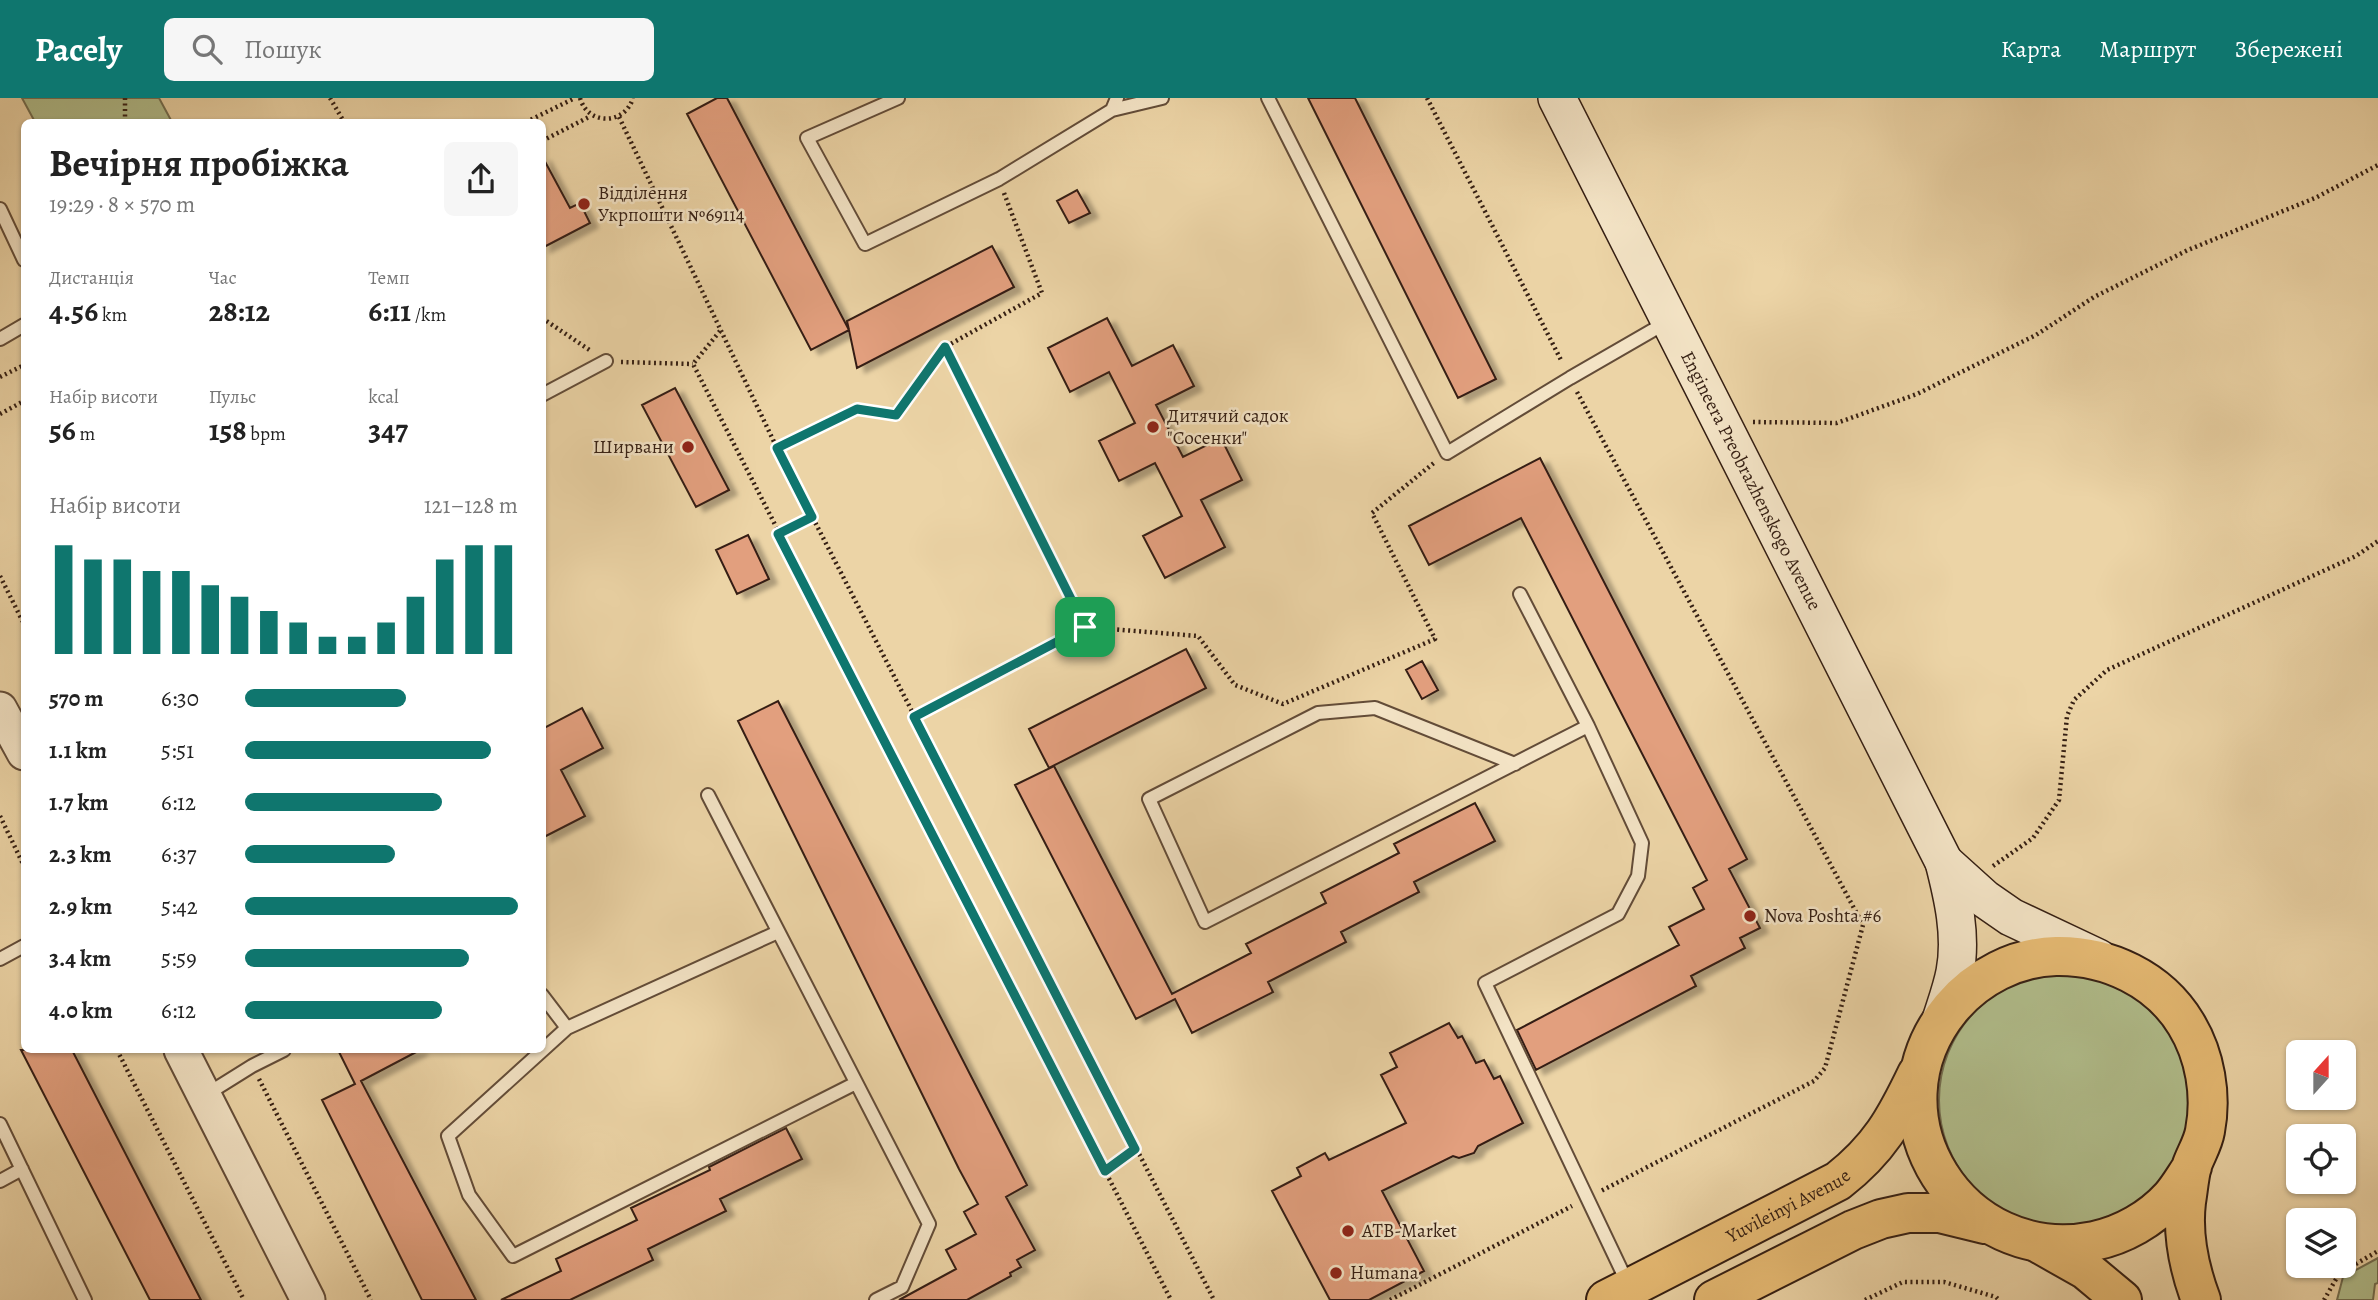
<!DOCTYPE html>
<html lang="uk">
<head>
<meta charset="utf-8">
<style>
	:root { --surface:#fff; --page:#f6f6f6; --text:#222; --muted:#767676; --accent:#0f766e }
	body { margin:0; font-family:Alegreya,serif; background:var(--page); color:var(--text); height:100vh; display:flex; flex-direction:column; font-size:26px; white-space:nowrap }
	* { box-sizing:border-box; margin:0 }
	p { font-size:23px; color:var(--muted) }
	.icon { flex:none; width:38px; height:38px; fill:none; stroke:currentColor; stroke-width:2; stroke-linecap:round; stroke-linejoin:round }
	.map { position:relative; flex:1; overflow:hidden }
	.drawer { position:absolute; left:21px; top:21px; width:525px; height:934px; display:flex; flex-direction:column; background:var(--surface); border-radius:10px; box-shadow:0 2px 5px #0004 }
	.drawer>* { flex:none }
	.needle { width:46px; rotate:21deg }
	.fabs { position:absolute; left:2286px; top:942px; display:grid; gap:14px }
	.fabs a { display:grid; place-items:center; width:70px; height:70px; border-radius:10px; background:var(--surface); box-shadow:0 2px 5px #0004; font-size:35px }
	.pin { position:absolute; display:grid; place-items:center; width:60px; height:60px; color:#fff; margin:-30px; border-radius:14px; box-shadow:0 4px 10px #0006 }
	.round { display:grid; place-items:center; flex:none; width:74px; height:74px; border-radius:10px; background:var(--page) }
	.headline { display:flex; align-items:center; justify-content:space-between; height:119px; padding:0 28px }
	h1 { font-size:38px; font-weight:700; line-height:52px }
	.metrics { display:grid; grid-template-columns:repeat(3,1fr); gap:10px; height:119px; padding:7px 28px }
	.metrics div { display:grid; align-content:center }
	.metrics b { font-size:30px; font-weight:700 }
	.metrics small { font-size:19px; font-weight:400 }
	.metrics p { font-size:19px }
	.chart { height:196px; padding:14px 28px }
	.chart p { display:flex; justify-content:space-between }
	.chart svg { width:100%; height:126px; margin-top:7px; stroke:var(--accent); stroke-width:6 }
	ul { padding:0 28px; list-style:none; font-size:23px }
	li { display:grid; grid-template-columns:112px 84px 1fr; align-items:center; height:52px }
	li i { height:18px; border-radius:9px; background:var(--accent) }
	header { display:flex; align-items:center; gap:42px; box-sizing:border-box; height:98px; padding:0 35px; background:var(--accent); color:#fff }
	header strong { font-size:33px }
	nav { display:flex; gap:38px; margin-inline-start:auto; font-size:24px }
	.search { width:490px; height:63px; background:var(--page); display:flex; align-items:center; gap:18px; box-sizing:border-box; padding:0 24px; border-radius:10px; color:var(--muted); font-size:26px }
	.map>svg:first-child { display:block }
	.green { fill:#b1be8c; stroke:#736e50; stroke-width:2 }
	.building { fill:#e29f7e; stroke:#351f13; stroke-width:2; filter:url(#shadow) }
	.lines { fill:none; stroke-linecap:round; stroke-linejoin:round }
	.service-casing { stroke:#634c38; stroke-width:16 }
	.tertiary-casing { stroke:#634c38; stroke-width:37 }
	.secondary-casing { stroke:#351f13; stroke-width:40 }
	.primary-casing { stroke:#351f13; stroke-width:42 }
	.path { stroke:#351f13; stroke-width:4.5; stroke-dasharray:2 3.5; stroke-linecap:butt }
	.service { stroke:#f3e3c5; stroke-width:12 }
	.tertiary { stroke:#f3e3c5; stroke-width:33 }
	.secondary { stroke:#f3e3c5; stroke-width:37 }
	.primary { stroke:#e6ba73; stroke-width:38 }
	.route-casing { stroke:#fff; stroke-width:14 }
	.route { stroke:#0f766e; stroke-width:9 }
	.poi-dot { fill:#8f2418; stroke:#f3e3c5; stroke-width:2.5 }
	.labels { text-anchor:middle; dominant-baseline:central; stroke-width:5; stroke-linejoin:round; paint-order:stroke }
	.poi-label { font-size:19px; fill:#351f13; stroke:#f3e3c5; text-anchor:start }
	.street-label { font-size:19px; fill:#351f13; stroke:#f3e3c5 }
</style>
</head>
<body>
<header>
<strong>Pacely</strong>
<div class="search"><svg class="icon" aria-label="search" viewBox="0 0 24 24"><circle cx="10" cy="10" r="6"/><path d="M15 15l6 6"/></svg>Пошук</div>
<nav><a>Карта</a><a>Маршрут</a><a>Збережені</a></nav>
</header>
<div class="map">
<svg width="2378" height="1202" viewBox="0 0 2378 1202">
	<defs>
		<filter id="shadow"><feDropShadow dx="8" dy="4.5" stdDeviation="2" flood-color="#0004"/></filter>
	</defs>
	<rect width="100%" height="100%" fill="#ecd4a6"/>
	<filter id="stains"><feTurbulence type="fractalNoise" baseFrequency=".00286" numOctaves="4"/><feColorMatrix values="0 0 0 0 .2 0 0 0 0 .09 0 0 0 0 .02 0 0 0 .5 -.17"/></filter>
	<radialGradient id="worn" r=".72"><stop offset=".6" stop-color="#630" stop-opacity="0"/><stop offset="1" stop-color="#630" stop-opacity=".3"/></radialGradient>
	<path class="green" d="M22,0H159L172,24H35Z
		M1939 1002a127 127 0 1 1 254 0a127 127 0 1 1-254 0Z
		M2378,1160V1185L2375,1186L2373,1202H2337L2343,1179Z"/>
	<path class="building" d="M717,0H727L849,232L847,223L992,148L1014,189L857,270L849,232L811,252L687,16Z
		M1308,0H1355L1496,281L1458,300Z
		M542,58L570,110L580,105L590,125L542,150Z
		M1077,92L1090,115L1069,125L1057,103Z
		M1107,220L1132,268L1173,247L1194,288L1156,307L1183,359L1221,340L1242,382L1201,402L1225,449L1165,480L1143,438L1182,418L1155,365L1119,383L1099,343L1135,325L1109,274L1070,294L1048,250Z
		M675,290L729,392L696,409L642,307Z
		M1540,360L1747,761L1729,771L1760,830L1740,840L1745,850L1691,878L1696,888L1536,972L1517,932L1679,847L1669,829L1704,811L1693,790L1707,782L1521,420L1429,467L1409,428Z
		M748,437L769,481L737,496L716,452Z
		M1186,551L1206,590L1049,670L1029,631Z
		M1422,563L1438,592L1422,601L1406,572Z
		M778,603L1027,1087L1006,1099L1035,1152L1017,1162L1021,1169L1010,1175L1011,1178L967,1202H899L956,1171L946,1152L976,1136L964,1114L978,1106L959,1071L738,623Z
		M582,610L603,650L561,672L585,718L542,740V631Z
		M1054,668L1172,896L1251,855L1246,846L1326,805L1321,795L1399,755L1394,746L1475,705L1495,743L1414,784L1419,794L1341,834L1346,844L1268,884L1273,894L1192,935L1175,901L1136,921L1015,687Z
		M1449,925L1458,940L1462,938L1476,965L1484,962L1494,981L1500,978L1523,1025L1478,1048L1474,1055L1459,1060L1453,1058L1382,1093L1424,1173L1369,1202H1330L1272,1093L1301,1078L1297,1070L1325,1055L1329,1062L1406,1025L1381,977L1397,969L1390,955Z
		M21,952H72L201,1202H150Z
		M338,952H420L361,983L476,1202H422L322,1002L355,986Z
		M786,1030L802,1061L720,1101L726,1113L648,1151L653,1162L570,1202H501L561,1173L556,1161L637,1122L631,1110L710,1072L709,1069Z"/>
	<g class="lines">
		<defs>
			<path id="service" d="M898,0L807,40L865,146L999,81L1112,12
				M1117,0L1112,12L1162,0
				M1268,0L1447,355L1570,280L1667,224
				M0,111L24,162
				M0,241L24,227
				M542,297L606,263
				M1520,496L1588,628L1642,745L1638,778L1618,816L1485,885L1628,1186
				M1515,666L1375,610L1318,615L1149,701L1205,824L1588,628
				M708,697L929,1126L902,1189L876,1202
				M778,834L567,930L448,1038L469,1097L513,1158L856,985
				M0,861L24,848
				M542,897L567,930
				M204,998L252,968L284,952
				M0,1026L85,1202
				M0,1083L22,1071"/>
			<path id="tertiary" d="M0,611L24,655
				M181,952L308,1202"/>
			<g id="secondary">
				<path id="s1" d="M1557,0L1944,764C1953,799 1962,838 1955,874C1952,890 1946,906 1941,922"/>
				<path d="M1944,764L1985,801L2011,819L2098,860"/>
			</g>
			<g id="primary">
				<path d="M2192,1069C2185,1079 2179,1090 2171,1099C2151,1121 2123,1137 2094,1143C1961,1170 1863,1017 1951,910C1977,879 2016,859 2056,858C2107,857 2159,881 2186,926C2205,957 2212,997 2205,1033C2203,1045 2196,1056 2192,1067C2189,1079 2188,1092 2186,1104C2182,1138 2189,1170 2201,1202"/>
				<path d="M2040,1146L2086,1172L2122,1202"/>
				<path id="s2" d="M1606,1202L1838,1083C1879,1051 1895,1022 1917,976"/>
				<path d="M1714,1202L1853,1132L1881,1121L1908,1115H1940L1985,1126"/>
			</g>
		</defs>
		<use href="#service" class="service-casing"/>
		<use href="#tertiary" class="tertiary-casing"/>
		<use href="#secondary" class="secondary-casing"/>
		<use href="#primary" class="primary-casing"/>
		<path class="path" d="M125,0V24
			M330,0L344,24
			M580,0C588,28 625,27 633,0
			M1427,0L1562,264
			M619,19L777,350L1214,1202
			M526,24L575,0
			M542,43L591,18
			M1004,95L1042,195L945,249L1085,529
			M542,220L591,253
			M720,233L693,266L1171,1202
			M621,264L693,266
			M0,279L24,267
			M1577,294L1863,827L1825,970L1814,983L1601,1093
			M0,316L24,303
			M1753,324L1837,325L1917,296L2036,237L2094,199L2188,152L2315,100L2378,67
			M777,350L857,311L896,317L945,249
			M778,436L812,420
			M0,478L24,526
			M914,619L1085,529L1198,538L1235,587L1283,606L1435,541L1372,415L1435,364
			M0,718L24,768
			M1993,768L2033,740L2059,702L2067,618L2074,602L2107,572L2356,458L2378,443
			M117,952L244,1202
			M259,981L371,1202
			M1105,1073L1135,1051
			M1390,1202L1572,1108
			M1865,1202L1903,1184H1944L1996,1199L1999,1202
			M2324,1202L2339,1176L2378,1153"/>
		<use href="#service" class="service"/>
		<use href="#tertiary" class="tertiary"/>
		<use href="#secondary" class="secondary"/>
		<use href="#primary" class="primary"/>
	</g>
	<g class="lines">
		<defs>
			<path id="route" d="M945,249L1085,529L914,619L1135,1051L1105,1073L778,436L812,419L777,350L857,311L896,317Z"/>
		</defs>
		<use href="#route" class="route-casing"/>
		<use href="#route" class="route"/>
	</g>
	<g class="poi-dot">
		<circle cx="584" cy="106" r="7"/>
		<circle cx="1153" cy="329" r="7"/>
		<circle cx="688" cy="349" r="7"/>
		<circle cx="1750" cy="818" r="7"/>
		<circle cx="1348" cy="1133" r="7"/>
		<circle cx="1336" cy="1175" r="7"/>
	</g>
	<g class="labels">
		<g class="poi-label">
			<text x="598" y="95">Відділення<tspan x="598" dy="22">Укрпошти №69114</tspan></text>
			<text x="1167" y="318">Дитячий садок<tspan x="1167" dy="22">"Сосенки"</tspan></text>
			<text x="674" y="349" text-anchor="end">Ширвани</text>
			<text x="1764" y="818">Nova Poshta #6</text>
			<text x="1362" y="1133">ATB-Market</text>
			<text x="1350" y="1175">Humana</text>
		</g>
		<g class="street-label">
			<text stroke="none"><textPath href="#s1" startOffset="429">Engineera Preobrazhenskogo Avenue</textPath></text>
			<text stroke="none"><textPath href="#s2" startOffset="205">Yuvileinyi Avenue</textPath></text>
		</g>
	</g>
	<rect width="100%" height="100%" filter="url(#stains)"/>
	<rect width="100%" height="100%" fill="url(#worn)"/>
</svg>
<div class="fabs">
<a><svg class="needle" viewBox="-14 -14 28 28"><path d="M0-13l5 13h-10z" fill="#e53935"/><path d="M0 13l5-13h-10z" fill="#767676"/></svg></a>
<a><svg class="icon" aria-label="locate" viewBox="0 0 24 24"><circle cx="12" cy="12" r="6"/><path d="M12 2v4M12 18v4M2 12h4M18 12h4"/></svg></a>
<a><svg class="icon" aria-label="layers" viewBox="0 0 24 24"><path d="M12 4l9 5-9 5-9-5zM3 14l9 5 9-5"/></svg></a>
</div>
<div class="pin" style="left:1085px;top:529px;background:#1e9e55"><svg class="icon" aria-label="arrive" viewBox="0 0 24 24"><path d="M6 21V4h12l-3 4 3 4H6"/></svg></div>
<section class="drawer">
<div class="headline"><div><h1>Вечірня пробіжка</h1><p>19:29 · 8 × 570 m</p></div><a class="round"><svg class="icon" aria-label="share" viewBox="0 0 24 24"><path d="M12 15V3M7 8l5-5 5 5M5 13v7h14v-7"/></svg></a></div>
<div class="metrics">
<div><p>Дистанція</p><b>4.56<small> km</small></b></div>
<div><p>Час</p><b>28:12</b></div>
<div><p>Темп</p><b>6:11<small> /km</small></b></div>
</div>
<div class="metrics">
<div><p>Набір висоти</p><b>56<small> m</small></b></div>
<div><p>Пульс</p><b>158<small> bpm</small></b></div>
<div><p>kcal</p><b>347</b></div>
</div>
<div class="chart"><p><span>Набір висоти</span>121–128 m</p>
<svg viewBox="0 0 160 44" preserveAspectRatio="none"><path d="M5 44V6M15 44V11M25 44V11M35 44V15M45 44V15M55 44V20M65 44V24M75 44V29M85 44V33M95 44V38M105 44V38M115 44V33M125 44V24M135 44V11M145 44V6M155 44V6"/></svg>
</div>
<ul>
<li><b>570 m</b>6:30<i style="width:59%"></i></li>
<li><b>1.1 km</b>5:51<i style="width:90%"></i></li>
<li><b>1.7 km</b>6:12<i style="width:72%"></i></li>
<li><b>2.3 km</b>6:37<i style="width:55%"></i></li>
<li><b>2.9 km</b>5:42<i style="width:100%"></i></li>
<li><b>3.4 km</b>5:59<i style="width:82%"></i></li>
<li><b>4.0 km</b>6:12<i style="width:72%"></i></li>
</ul>
</section>
</div>
</body>
</html>
